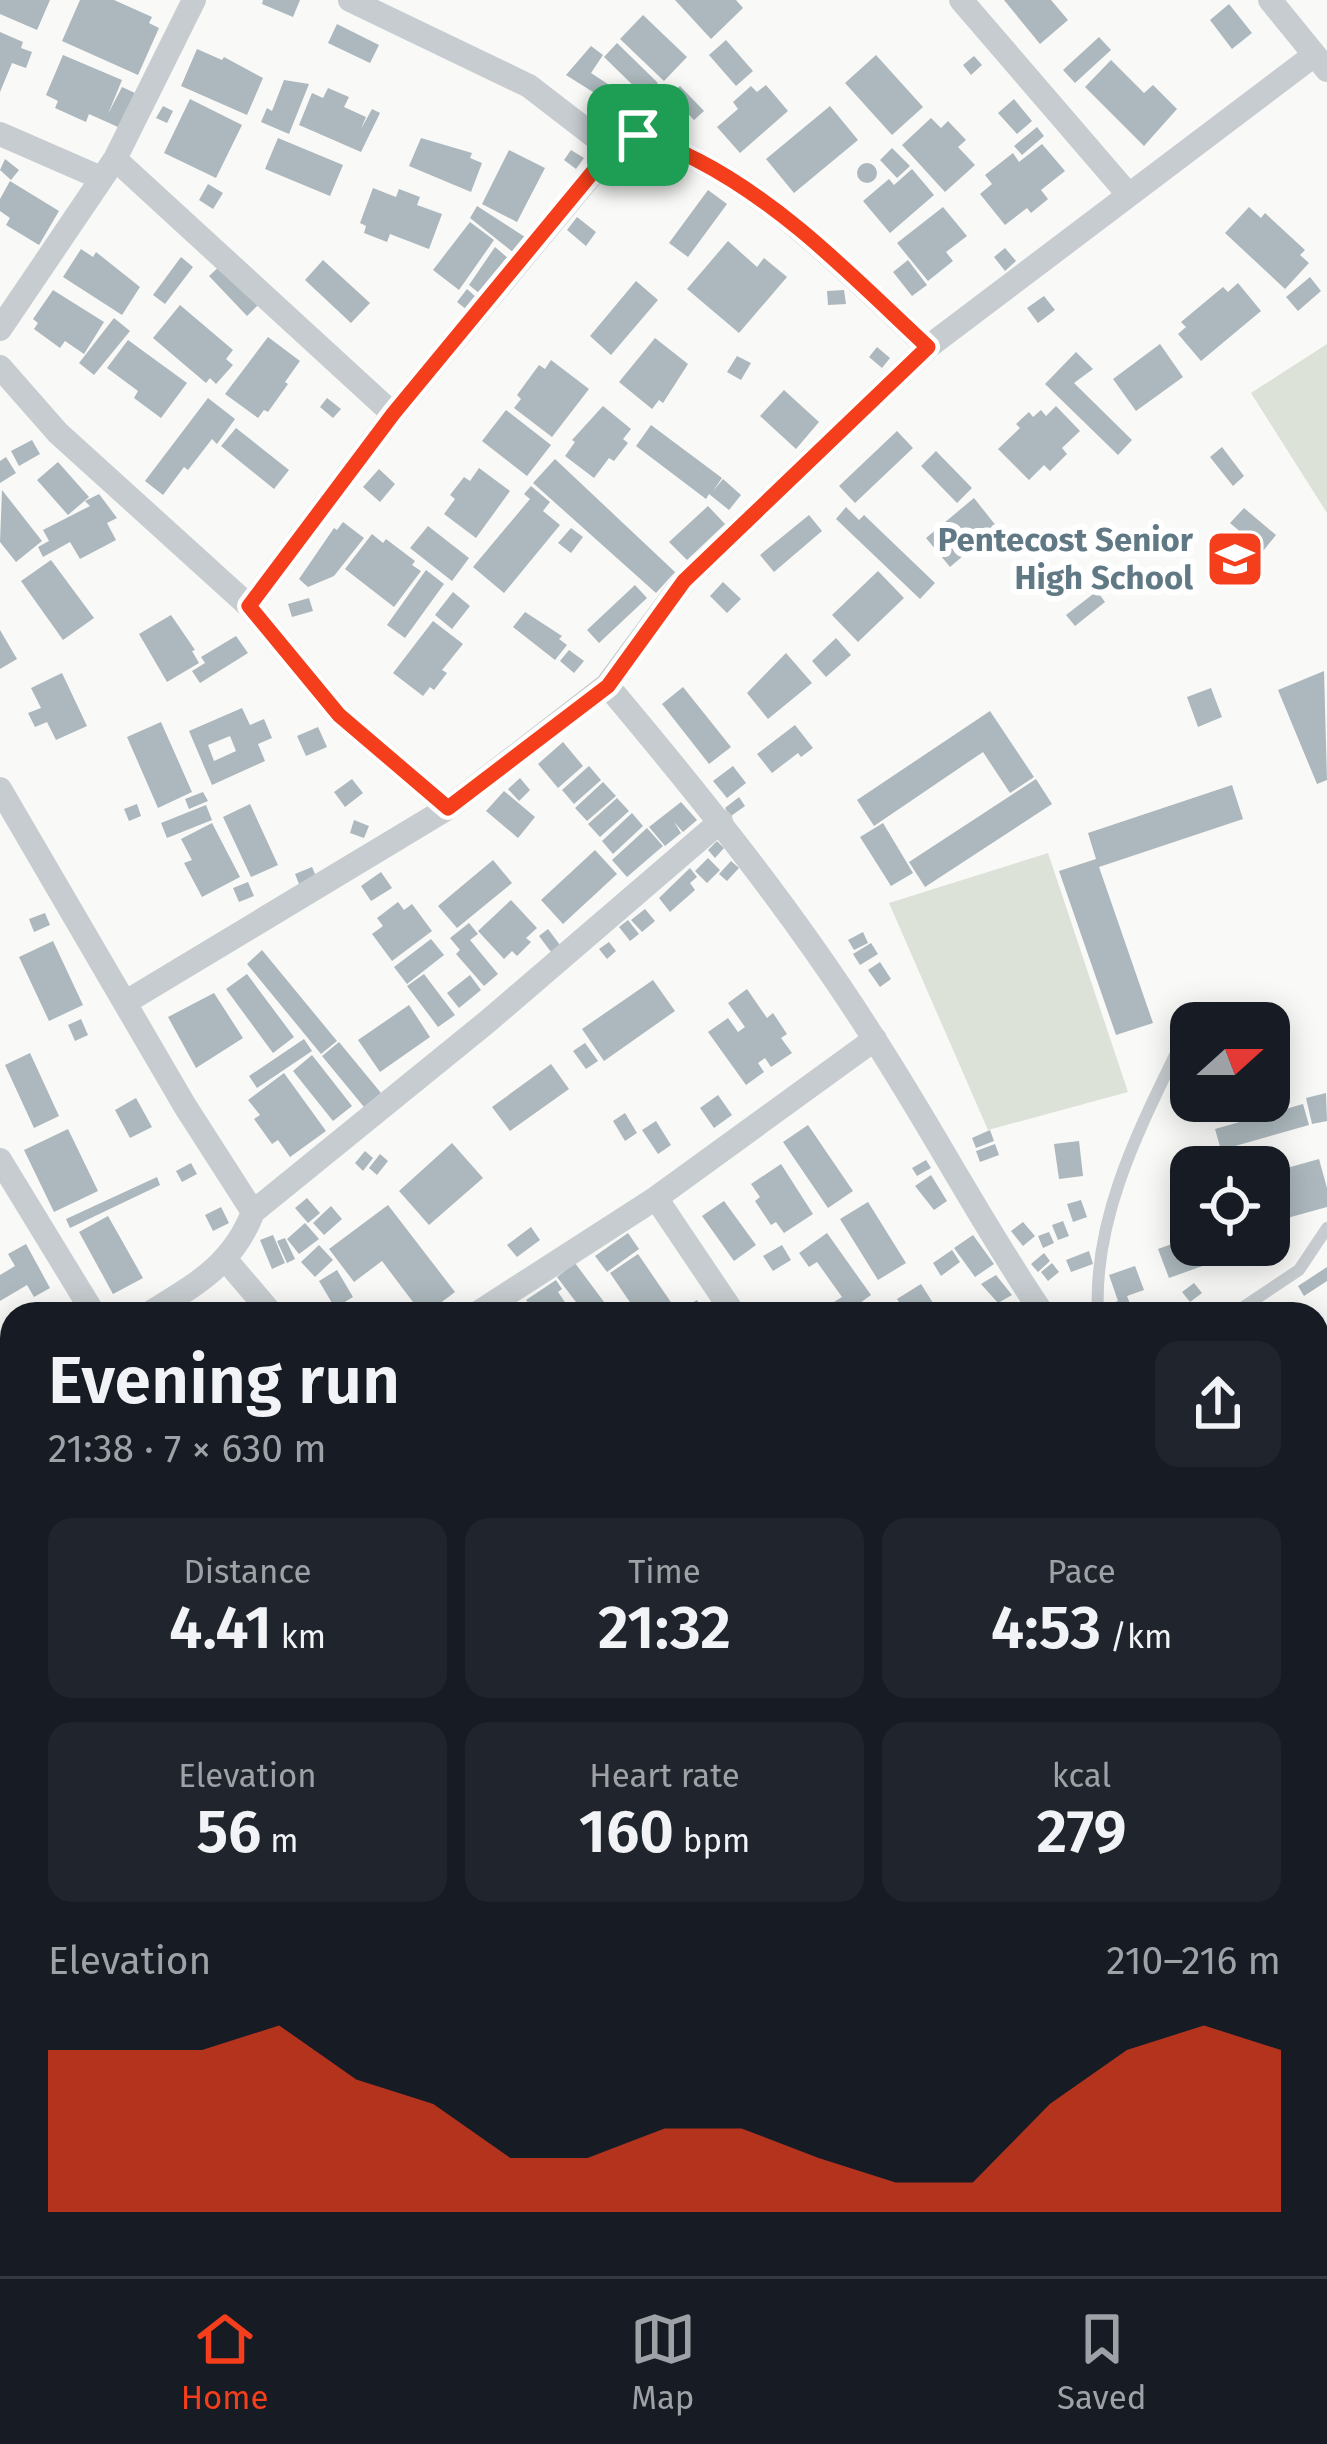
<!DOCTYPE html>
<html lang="en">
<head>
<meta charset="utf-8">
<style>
	:root { --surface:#171b24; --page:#20242c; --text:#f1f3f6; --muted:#9ea1a6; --line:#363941; --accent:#f53e1b }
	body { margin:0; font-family:"Fira Sans",sans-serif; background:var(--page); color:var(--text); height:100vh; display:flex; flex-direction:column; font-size:45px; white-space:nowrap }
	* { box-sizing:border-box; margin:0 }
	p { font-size:39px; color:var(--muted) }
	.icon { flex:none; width:66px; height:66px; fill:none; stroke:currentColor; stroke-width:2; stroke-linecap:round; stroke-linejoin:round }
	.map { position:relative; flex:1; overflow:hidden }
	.details { position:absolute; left:0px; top:1302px; width:1329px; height:975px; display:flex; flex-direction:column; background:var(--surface); border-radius:36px 36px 0 0; box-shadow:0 6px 30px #0003 }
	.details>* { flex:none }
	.needle { width:78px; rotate:69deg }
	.buttons { position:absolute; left:1170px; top:1002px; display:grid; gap:24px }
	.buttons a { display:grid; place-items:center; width:120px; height:120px; border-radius:24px; background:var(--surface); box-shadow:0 6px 30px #0003; font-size:60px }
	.pin { position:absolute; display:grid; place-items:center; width:102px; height:102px; color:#fff; margin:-51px; border-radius:24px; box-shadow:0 6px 18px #0006 }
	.round { display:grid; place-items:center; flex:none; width:126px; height:126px; border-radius:24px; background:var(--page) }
	.overview { display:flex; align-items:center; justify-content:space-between; height:204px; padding:0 48px }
	h1 { font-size:66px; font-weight:600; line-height:90px }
	.metrics { display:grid; grid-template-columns:repeat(3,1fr); gap:18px; height:204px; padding:12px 48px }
	.metrics div { display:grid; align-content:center; border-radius:24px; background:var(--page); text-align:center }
	.metrics b { font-size:60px; font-weight:600 }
	.metrics small { font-size:33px; font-weight:400 }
	.metrics p { font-size:33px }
	.chart { height:336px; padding:24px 48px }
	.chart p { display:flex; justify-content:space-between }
	.chart svg { width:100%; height:216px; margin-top:12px; fill:var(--accent); opacity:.7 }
	.menu { display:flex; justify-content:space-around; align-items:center; height:168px; border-top:3px solid var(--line); background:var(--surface); font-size:33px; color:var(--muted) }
	.menu a { display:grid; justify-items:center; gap:6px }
	.menu .on { color:var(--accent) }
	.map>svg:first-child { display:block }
	.park { fill:#dce2d7 }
	.building { fill:#acb8bd; fill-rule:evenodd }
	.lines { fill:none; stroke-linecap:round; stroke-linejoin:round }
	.highway-casing { stroke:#bbbfc2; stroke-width:48 }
	.lane { stroke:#c6cccf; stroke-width:12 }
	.street { stroke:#c6cccf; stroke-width:24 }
	.highway { stroke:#fff; stroke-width:42 }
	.route-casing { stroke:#fff; stroke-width:24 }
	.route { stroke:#f53e1b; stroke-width:15 }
	.labels { text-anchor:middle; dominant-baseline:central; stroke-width:12; stroke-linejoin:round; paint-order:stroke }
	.poi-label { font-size:33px; font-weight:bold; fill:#617885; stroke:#fff; text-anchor:end }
</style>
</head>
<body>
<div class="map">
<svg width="1327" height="2276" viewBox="0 0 1327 2276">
	<rect width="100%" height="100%" fill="#f9f9f7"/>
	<path class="park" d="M1327,344V513L1251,393Z
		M1048,853L1128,1092L988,1130L889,903Z"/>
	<path class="building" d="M0,0H50L37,30L0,14Z
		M80,0H114L152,17L149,23L159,28L138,75L62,41Z
		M263,0H300L293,17L262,4Z
		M675,0H736L743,8L711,39Z
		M1004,0H1051L1068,20L1040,44Z
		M1229,4L1252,33L1232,49L1210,20Z
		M643,15L687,57L664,81L620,39Z
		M337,24L379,45L370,63L328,43Z
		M0,32L23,42L21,48L32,52L26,68L12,63L0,92Z
		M1099,37L1111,50L1075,83L1063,70Z
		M726,40L753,71L736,86L709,55Z
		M617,43L658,83L644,96L604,57Z
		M591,46L603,55L591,73L620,92L612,104L566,75Z
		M197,49L222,60L224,57L263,78L247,115L181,86Z
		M63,55L122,80L108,114L122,87L135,93L118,127L89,114L86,122L55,108L58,101L46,95Z
		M876,55L923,107L892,135L845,83Z
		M974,56L982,65L971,75L963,65Z
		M1111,60L1144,93L1153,85L1177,109L1144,146L1085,87Z
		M284,80L309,84L289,134L261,122L267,108L272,111Z
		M766,85L788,111L740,153L717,127L738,109L733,102L751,86L757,92Z
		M680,86L704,111L694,120L670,95Z
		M328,88L349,97L344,107L366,117L361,129L372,109L380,113L361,152L299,125L312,93L323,98Z
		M190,99L242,125L216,178L164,153Z
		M1014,99L1032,121L1017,134L998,113Z
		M163,106L173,111L167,123L156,118Z
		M830,106L858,140L794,193L766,159Z
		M931,118L941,128L948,121L966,140L958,147L975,165L945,192L902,145Z
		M1037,127L1044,136L1022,155L1014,146Z
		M278,138L343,165L330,196L265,169Z
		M421,138L472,153L470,158L482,163L471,192L409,166Z
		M1042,144L1065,171L1041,190L1048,199L1031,213L1027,208L1005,225L980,194L992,184L985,175L1013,153L1019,162Z
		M892,148L910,166L897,178L880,160Z
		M509,150L545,168L517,222L482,204Z
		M571,150L584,158L576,169L564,160Z
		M5,159L19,170L11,180L0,170Z
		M857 173a10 10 0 1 1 20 0a10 10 0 1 1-20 0Z
		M912,169L934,195L890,233L863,201L889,179L894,185Z
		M10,181L59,211L39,245L6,225L10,218L0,211V199Z
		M208,184L223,193L213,209L199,200Z
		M373,188L396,197L399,189L420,197L417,205L442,214L429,249L390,234L387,242L364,233L366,226L360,223Z
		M708,190L727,204L688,257L669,243Z
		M477,206L525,237L514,253L470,218Z
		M943,207L967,236L946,252L953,261L928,281L897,243Z
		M1249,207L1261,218L1265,213L1305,250L1300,255L1309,263L1285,289L1225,233Z
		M577,217L596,232L586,246L567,230Z
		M470,222L494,240L459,290L433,270Z
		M728,241L757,267L764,258L787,277L739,333L687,289Z
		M495,247L509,259L479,293L469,285Z
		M1005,248L1016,261L1005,271L994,257Z
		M81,249L93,257L96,252L140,287L122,315L63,277Z
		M181,257L193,267L165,304L153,295Z
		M323,260L370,303L351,323L305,280Z
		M908,260L927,285L912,296L893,272Z
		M223,263L261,302L247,316L209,276Z
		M1310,277L1321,291L1298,311L1286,297Z
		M636,281L658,300L611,355L590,336Z
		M1238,283L1261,311L1201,361L1178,334L1186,327L1181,322L1223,287L1228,292Z
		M467,289L477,298L467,310L457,302Z
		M53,290L104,322L84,354L65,341L60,348L34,329L38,323L33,319Z
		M844,290L846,304L828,305L827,291Z
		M1044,296L1055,310L1038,323L1027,308Z
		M180,305L233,350L226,359L233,365L216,384L210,378L206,383L153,338Z
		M114,318L130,331L94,375L79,363Z
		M268,337L300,361L285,382L288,384L268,412L264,410L258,418L225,394Z
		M655,338L688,364L663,403L659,400L652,409L619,382Z
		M128,340L187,383L161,418L134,398L138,391L107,368Z
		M1160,344L1183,377L1136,411L1113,379Z
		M877,347L890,358L882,368L869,357Z
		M1076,352L1093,369L1074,383L1132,440L1118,455L1045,384Z
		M737,356L751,363L741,380L727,372Z
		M551,360L589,389L552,437L514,408L521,399L517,395L539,365L545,369Z
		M784,390L819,422L796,449L760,416Z
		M208,398L235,419L217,444L212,439L188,470L184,467L163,495L145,481Z
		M327,398L341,409L333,418L320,407Z
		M603,406L631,429L623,439L628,443L614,461L609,458L594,478L565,456L575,442L572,440Z
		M1056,406L1080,431L1062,448L1067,454L1050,471L1044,465L1029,480L998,449L1020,428L1016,424L1029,412L1033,417L1041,410L1046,416Z
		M506,410L551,445L527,476L482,441Z
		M651,425L722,478L713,491L723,479L741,495L729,510L709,494L706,499L636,446Z
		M236,428L289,470L274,489L221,446Z
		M897,431L913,448L855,503L839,486Z
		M32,440L40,454L19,466L11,451Z
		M1222,447L1244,476L1233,486L1210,457Z
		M936,451L972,488L957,503L921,466Z
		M6,457L16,473L0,483V461Z
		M555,459L675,572L656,593L533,483Z
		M58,462L89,497L68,515L37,480Z
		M479,468L510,491L476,538L444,514L455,499L450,495L464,477L470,481Z
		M379,469L395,484L380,502L363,487Z
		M531,486L550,502L543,511L560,525L504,593L473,567L530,499L524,494Z
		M2,490L42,541L16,562L0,542Z
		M99,494L117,518L107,523L116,540L80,559L70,542L43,557L38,547L49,541L43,530L90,506L85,501Z
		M974,498L997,527L950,567L926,538Z
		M708,506L725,524L687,560L669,542Z
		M846,507L859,520L864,515L935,583L920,599L836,519Z
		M1244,508L1276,535L1263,551L1230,523Z
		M809,515L822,531L774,572L760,555Z
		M343,522L364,538L334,576L308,587L299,579L334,528L337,530Z
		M428,526L469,558L452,581L410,548Z
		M571,528L583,537L571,553L558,543Z
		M372,534L383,543L386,539L415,561L412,565L421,571L394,607L345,569Z
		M1231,541L1254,562L1234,584L1222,573L1231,563L1221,553Z
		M51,560L94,618L63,640L21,581Z
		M426,570L444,584L405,638L387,625Z
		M878,571L904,598L858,642L832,615Z
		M723,582L741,599L727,613L710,596Z
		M635,585L647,598L599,643L587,630Z
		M1097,591L1105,602L1075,626L1066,615Z
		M453,592L470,606L452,629L435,615Z
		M309,598L313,611L292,617L288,604Z
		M525,612L562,636L559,639L567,645L555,660L513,627Z
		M171,615L195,650L192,651L199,663L167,682L139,634Z
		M433,621L463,644L442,670L447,673L434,690L430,687L423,696L393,673Z
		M0,630L17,659L0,669Z
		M236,636L248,653L200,683L192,671L205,663L201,657Z
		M836,638L851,655L826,677L812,661Z
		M569,650L584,661L574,673L560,661Z
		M786,653L812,683L768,719L747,693Z
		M1324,671L1327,780L1317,784L1278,690Z
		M62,673L87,726L56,740L47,722L35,727L28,713L41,708L31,688Z
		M683,687L731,747L709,764L662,704Z
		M1211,688L1222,717L1198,727L1187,697Z
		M242,708L250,725L264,719L272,738L258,744L265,761L212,785L189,731ZM230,736L236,751L214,761L208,745Z
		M990,711L1034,777L1010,793L983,752L874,826L857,800Z
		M161,722L192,792L158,808L127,737Z
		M795,725L813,748L801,757L798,753L772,773L757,754Z
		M318,727L327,747L306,756L297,736Z
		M563,742L583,766L558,788L538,764Z
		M589,766L601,780L574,804L562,790Z
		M733,766L746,783L727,798L713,781Z
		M520,778L530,790L519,801L508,789Z
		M352,779L363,793L345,807L334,792Z
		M1036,779L1052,804L925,887L909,862Z
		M603,782L616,796L587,821L575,808Z
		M1232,785L1243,819L1099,867L1153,1023L1116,1035L1059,871L1096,859L1088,833Z
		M504,791L535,817L518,838L486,811Z
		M203,792L208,801L189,809L185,799Z
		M739,797L745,806L731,816L725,808Z
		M617,798L629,811L600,837L588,824Z
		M681,802L697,820L683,832L674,822L681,833L665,846L649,827Z
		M137,804L141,816L129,821L124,809Z
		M250,804L278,865L251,877L223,817Z
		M206,805L212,820L167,838L161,823Z
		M632,813L643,826L613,854L602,841Z
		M354,820L369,826L364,838L350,833Z
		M212,823L240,877L202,897L184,863L192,860L181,839Z
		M883,823L913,873L891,886L860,837Z
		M647,828L663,846L627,877L612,860Z
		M717,841L724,848L715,858L708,850Z
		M595,850L617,874L563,924L541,900Z
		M708,858L720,870L707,883L695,871Z
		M493,860L512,883L457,928L438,906Z
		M731,861L739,868L727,881L719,874Z
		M312,867L318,881L301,889L295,874Z
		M690,868L697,877L690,883L695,890L670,912L659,898Z
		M381,872L392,888L371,901L361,886Z
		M248,882L254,896L239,902L233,888Z
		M511,900L537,928L526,938L531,942L517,956L512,951L504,959L478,931Z
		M398,902L404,910L412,904L432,931L392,961L372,934L383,926L377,918Z
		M645,909L655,921L642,932L631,920Z
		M45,913L50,925L34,932L29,919Z
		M628,920L639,934L630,941L619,927Z
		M469,923L478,934L470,940L498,974L484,986L456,954L460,950L450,938Z
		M548,929L560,945L551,952L539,936Z
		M863,932L868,943L854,950L848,940Z
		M431,939L444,955L407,984L394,967Z
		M53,941L83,1005L49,1021L19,957Z
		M609,942L616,951L607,959L599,949Z
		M871,943L878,954L860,965L853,954Z
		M262,950L337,1041L321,1054L247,964Z
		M880,962L891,979L880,987L868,970Z
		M247,974L294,1037L273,1053L226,989Z
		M424,974L455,1015L438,1027L407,986Z
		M470,975L481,990L459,1008L447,993Z
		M653,980L675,1011L604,1061L582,1029Z
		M747,989L767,1018L773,1013L787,1034L781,1038L792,1053L771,1067L765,1058L758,1063L764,1072L746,1085L708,1032L728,1018L738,1032L745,1027L728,1003Z
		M214,993L243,1038L196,1068L168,1017Z
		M409,1005L430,1037L380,1072L358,1040Z
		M81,1019L88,1035L75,1041L68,1025Z
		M304,1039L312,1051L257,1088L249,1076Z
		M339,1042L381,1093L364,1107L322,1056Z
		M585,1043L598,1061L586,1069L573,1051Z
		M30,1053L59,1116L34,1128L5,1065Z
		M312,1055L352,1106L333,1121L293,1071Z
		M551,1064L569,1089L510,1131L492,1107Z
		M284,1073L326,1131L290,1157L278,1140L272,1144L254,1119L260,1115L248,1100Z
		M1326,1093L1327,1121L1312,1124L1306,1098Z
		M718,1095L732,1115L714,1128L700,1108Z
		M136,1098L152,1127L130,1138L115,1110Z
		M1303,1104L1309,1125L1221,1150L1215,1129Z
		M625,1113L637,1133L625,1141L613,1121Z
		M656,1121L671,1145L658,1154L642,1130Z
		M808,1125L853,1191L828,1208L783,1142Z
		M68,1129L98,1191L54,1212L24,1150Z
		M990,1130L994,1141L976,1148L972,1138Z
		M1079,1141L1083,1176L1059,1179L1054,1144Z
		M452,1143L483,1178L429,1225L399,1191Z
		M995,1144L999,1155L980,1162L976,1151Z
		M365,1151L373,1158L363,1171L355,1163Z
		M380,1154L388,1161L377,1175L369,1168Z
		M1319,1159L1327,1188V1207L1269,1223V1173Z
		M926,1160L931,1168L917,1176L912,1168Z
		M191,1163L197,1174L182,1182L176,1171Z
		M781,1164L813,1214L784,1233L776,1222L771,1225L755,1201L760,1197L751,1184Z
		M931,1175L947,1201L934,1210L915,1186Z
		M157,1177L160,1185L70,1228L66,1219Z
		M307,1198L320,1213L308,1223L295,1208Z
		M1081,1200L1087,1217L1073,1222L1067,1204Z
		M724,1201L756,1245L734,1261L702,1216Z
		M868,1202L906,1263L878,1280L840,1219Z
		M388,1205L455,1292L426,1314H422L382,1261L354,1282L329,1249Z
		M331,1206L342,1219L324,1235L313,1223Z
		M221,1207L229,1223L213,1231L205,1215Z
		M108,1216L143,1278L113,1294L79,1232Z
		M1063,1221L1069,1236L1058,1240L1052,1225Z
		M1023,1222L1035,1236L1023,1246L1011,1231Z
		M305,1223L319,1239L299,1254L287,1239Z
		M531,1227L540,1240L517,1257L507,1245Z
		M1049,1232L1054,1243L1043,1248L1038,1236Z
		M628,1233L639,1249L607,1272L595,1256Z
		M827,1233L871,1295L845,1314L834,1302L842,1297L817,1262L809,1267L799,1253Z
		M273,1235L285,1263L272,1269L260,1240Z
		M973,1235L994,1264L975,1277L954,1248Z
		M1191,1237V1245H1236L1239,1253L1169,1278L1158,1249Z
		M285,1238L295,1259L287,1263L277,1241Z
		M26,1244L50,1288L34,1297L27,1285L0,1301V1275L15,1266L8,1254Z
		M319,1245L333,1260L315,1277L301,1262Z
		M782,1245L791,1260L773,1271L763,1256Z
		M952,1250L960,1262L941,1276L933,1263Z
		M1089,1251L1093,1264L1071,1272L1066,1260Z
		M1044,1253L1050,1261L1038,1272L1031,1264Z
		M638,1254L679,1314H638L610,1273Z
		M575,1263L613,1314H585L557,1277Z
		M1052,1263L1059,1272L1048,1281L1041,1272Z
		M1135,1266L1144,1290L1127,1296L1134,1314H1116L1112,1303L1118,1301L1109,1275Z
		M1327,1267V1281L1304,1296L1298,1286Z
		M337,1270L353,1297L335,1308L319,1281Z
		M996,1275L1012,1295L998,1303L981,1284Z
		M556,1280L562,1289L558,1292L573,1314H536L526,1300Z
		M1194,1283L1202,1293L1190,1302L1182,1292Z
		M921,1284L940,1314H907L897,1299Z
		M697,1300L706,1314H689L685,1307Z
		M120,1302L129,1314H104Z
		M1321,1367L1327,1376V1384L1321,1389L1317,1383Z
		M1317,1427L1327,1441V1451L1317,1459Z
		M1327,1492V1525L1317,1533V1499Z
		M12,1518V1551L0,1559V1526Z
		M0,1595L12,1620V1644L0,1649Z
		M6,1765L12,1774V1799L0,1807V1769Z
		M12,1904V1924L0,1936V1908L4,1912Z
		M9,1932L12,1936V2014L0,1993V1937Z
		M12,2063V2116L0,2092V2069Z
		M1317,2146L1327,2148V2178L1317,2176Z
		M1317,2197L1327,2201V2218L1317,2242Z
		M123,2265H142L148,2276H105Z
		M172,2265H234L216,2276H179Z
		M280,2265H298L305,2276H286Z
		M299,2265H330L324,2270L329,2276H309Z
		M544,2265H591L577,2276H530Z
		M1150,2265H1178L1195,2272L1194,2276H1146Z
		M1206,2265H1229L1227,2276H1204Z"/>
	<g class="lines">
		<defs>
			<path id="highway" d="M1317,1608L1327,1601
				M1317,1647L1327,1640
				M382,2276L397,2265
				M440,2276L456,2265"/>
		</defs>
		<use href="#highway" class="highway-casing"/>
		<path class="lane" d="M1098,1314C1093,1218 1139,1129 1180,1045
			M1233,1314L1299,1270L1327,1228
			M1317,1748L1327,1742"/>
		<path class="street" d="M350,0L529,86L612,150
			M961,0L1128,194
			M1270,0L1327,70
			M0,134L101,178
			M115,159L393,414
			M0,329L115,159L194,0
			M0,367L58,433L249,606L339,715L448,808
			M249,606L393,414L612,150L637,135C660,139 676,150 697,160C786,206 855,280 928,347
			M607,685C702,798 792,910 871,1034C931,1126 981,1223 1043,1314
			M0,789L185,1106L253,1212C233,1265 195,1285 148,1314
			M126,1002L448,808L607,685L684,581L928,347L1313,56
			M0,1160L94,1314
			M656,1198L734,1314
			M253,1212L487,1022L721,821
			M226,1260L272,1314
			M476,1314L656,1198L875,1039
			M0,1438L12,1427
			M1317,1466L1327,1458
			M0,1714L12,1732
			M1317,2009L1327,2013
			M0,2194L12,2189
			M63,2265L69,2276
			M733,2276L745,2265
			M1080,2276L1084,2265"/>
		<use href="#highway" class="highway"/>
	</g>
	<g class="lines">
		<defs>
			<path id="route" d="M638,135C661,139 676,150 697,160C786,206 855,279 928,347L684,581L608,686L448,808L339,715L249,606L393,414L611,150Z"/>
		</defs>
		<use href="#route" class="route-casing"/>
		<use href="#route" class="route"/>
	</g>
	<defs>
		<symbol id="school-square" viewBox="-11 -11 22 22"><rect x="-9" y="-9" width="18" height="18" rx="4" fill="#f53e1b" stroke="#fff"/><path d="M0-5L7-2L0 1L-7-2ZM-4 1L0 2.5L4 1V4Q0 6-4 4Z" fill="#fff"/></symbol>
	</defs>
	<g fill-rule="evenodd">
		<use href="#school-square" x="1202" y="526" width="66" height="66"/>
	</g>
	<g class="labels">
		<g class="poi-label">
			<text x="1193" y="540">Pentecost Senior<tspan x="1193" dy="38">High School</tspan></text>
		</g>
	</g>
</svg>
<div class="buttons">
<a><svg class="needle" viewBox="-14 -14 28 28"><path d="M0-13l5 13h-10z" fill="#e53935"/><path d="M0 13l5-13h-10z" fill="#9ea1a6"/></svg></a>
<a><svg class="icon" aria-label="locate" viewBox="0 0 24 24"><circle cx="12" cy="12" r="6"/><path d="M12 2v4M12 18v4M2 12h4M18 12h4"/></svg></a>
</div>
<div class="pin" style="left:638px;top:135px;background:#1e9e55"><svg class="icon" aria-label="arrive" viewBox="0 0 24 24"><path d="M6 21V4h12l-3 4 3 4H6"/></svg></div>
<section class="details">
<div class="overview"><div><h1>Evening run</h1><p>21:38 · 7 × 630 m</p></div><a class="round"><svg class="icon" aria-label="share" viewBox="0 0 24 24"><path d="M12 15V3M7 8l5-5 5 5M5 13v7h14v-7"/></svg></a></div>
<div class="metrics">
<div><p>Distance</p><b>4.41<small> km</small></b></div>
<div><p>Time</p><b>21:32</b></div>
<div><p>Pace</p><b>4:53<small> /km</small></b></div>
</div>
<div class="metrics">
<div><p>Elevation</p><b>56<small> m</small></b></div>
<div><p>Heart rate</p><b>160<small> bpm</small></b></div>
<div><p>kcal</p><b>279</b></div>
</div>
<div class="chart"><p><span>Elevation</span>210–216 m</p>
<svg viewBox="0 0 160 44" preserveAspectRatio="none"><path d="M0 44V11L10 11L20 11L30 6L40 17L50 22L60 33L70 33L80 27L90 27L100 33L110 38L120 38L130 22L140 11L150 6L160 11V44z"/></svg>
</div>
</section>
</div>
<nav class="menu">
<a class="on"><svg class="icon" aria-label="home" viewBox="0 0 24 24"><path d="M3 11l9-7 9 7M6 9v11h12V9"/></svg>Home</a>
<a><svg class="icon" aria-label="map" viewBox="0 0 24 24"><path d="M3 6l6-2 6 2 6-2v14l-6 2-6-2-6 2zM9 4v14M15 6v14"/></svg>Map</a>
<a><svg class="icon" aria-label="saved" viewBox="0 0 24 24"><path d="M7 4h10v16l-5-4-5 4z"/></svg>Saved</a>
</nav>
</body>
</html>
